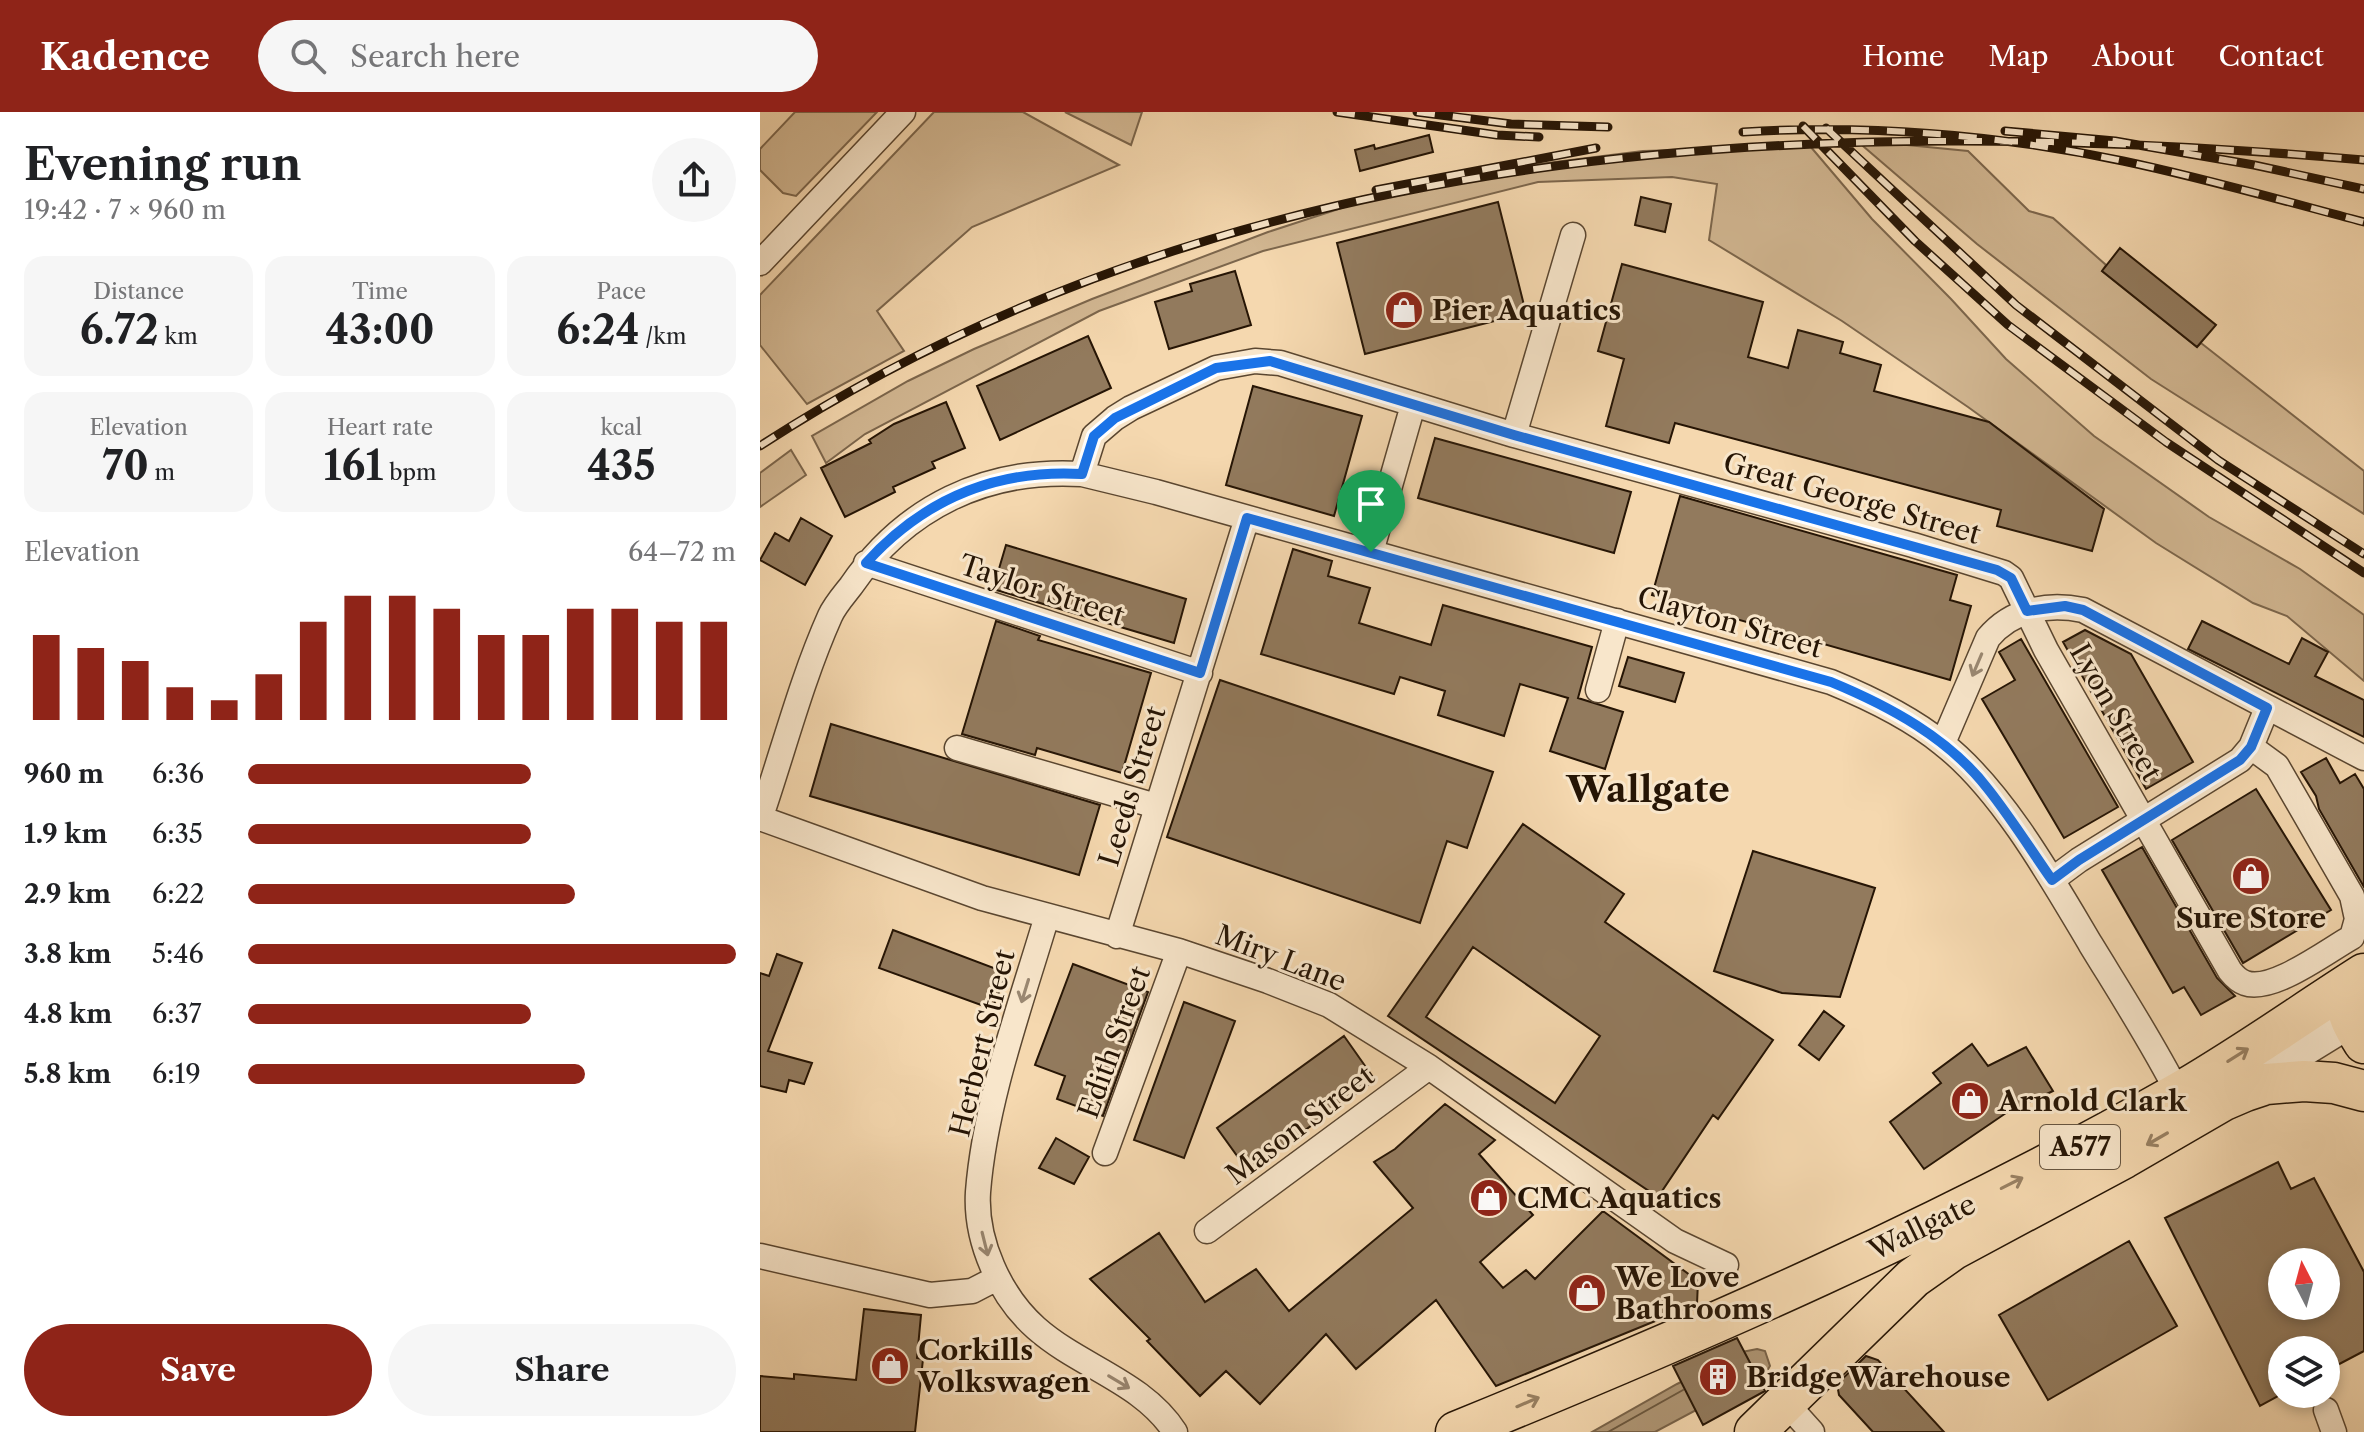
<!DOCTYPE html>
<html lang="en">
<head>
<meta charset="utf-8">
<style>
	:root { --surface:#fff; --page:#f6f6f6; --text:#202124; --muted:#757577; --accent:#8f2418 }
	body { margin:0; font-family:"Libre Caslon Text",serif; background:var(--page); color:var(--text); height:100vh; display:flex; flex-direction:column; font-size:30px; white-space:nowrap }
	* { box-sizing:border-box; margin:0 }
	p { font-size:26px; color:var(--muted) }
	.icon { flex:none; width:44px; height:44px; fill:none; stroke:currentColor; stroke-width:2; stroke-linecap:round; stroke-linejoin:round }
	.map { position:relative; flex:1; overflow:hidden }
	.drawer { display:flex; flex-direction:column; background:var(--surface); width:760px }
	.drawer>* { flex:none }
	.needle { width:52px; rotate:354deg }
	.tools { position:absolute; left:1508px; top:1136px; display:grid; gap:16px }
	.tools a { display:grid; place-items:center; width:72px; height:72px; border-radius:50%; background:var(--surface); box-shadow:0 4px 12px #0003; font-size:40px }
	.pin { position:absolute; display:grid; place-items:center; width:68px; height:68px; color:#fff; margin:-82px -34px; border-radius:50% 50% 50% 0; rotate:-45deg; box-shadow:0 0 8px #0007 }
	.pin .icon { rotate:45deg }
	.round { display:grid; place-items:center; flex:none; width:84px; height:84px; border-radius:42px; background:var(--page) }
	.headline { display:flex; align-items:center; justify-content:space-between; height:136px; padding:0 24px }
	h1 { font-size:44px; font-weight:700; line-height:60px }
	.figures { display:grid; grid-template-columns:repeat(3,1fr); gap:12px; height:136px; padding:8px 24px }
	.figures div { display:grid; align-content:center; border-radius:20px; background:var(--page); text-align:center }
	.figures b { font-size:40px; font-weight:700 }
	.figures small { font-size:22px; font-weight:400 }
	.figures p { font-size:22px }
	.chart { height:224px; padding:16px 24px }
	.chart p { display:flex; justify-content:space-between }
	.chart svg { width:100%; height:144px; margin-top:8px; stroke:var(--accent); stroke-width:6 }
	.cta { display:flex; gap:16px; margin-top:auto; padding:16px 24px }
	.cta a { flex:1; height:92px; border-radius:48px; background:var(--accent); color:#fff; font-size:32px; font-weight:700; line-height:92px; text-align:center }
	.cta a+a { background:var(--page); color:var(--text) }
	ul { padding:0 24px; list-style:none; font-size:26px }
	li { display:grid; grid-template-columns:128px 96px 1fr; align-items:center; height:60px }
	li i { height:20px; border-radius:10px; background:var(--accent) }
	header { display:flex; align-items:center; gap:48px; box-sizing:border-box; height:112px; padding:0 40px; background:var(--accent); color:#fff }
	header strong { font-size:38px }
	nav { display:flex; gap:44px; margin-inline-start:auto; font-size:28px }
	.search { width:560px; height:72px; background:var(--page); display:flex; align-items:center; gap:20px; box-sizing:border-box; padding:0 28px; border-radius:44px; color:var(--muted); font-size:30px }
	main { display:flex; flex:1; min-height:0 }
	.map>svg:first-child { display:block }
	.green { fill:#d2b792; stroke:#7c664c; stroke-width:2 }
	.water { fill:#af9675; stroke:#786248; stroke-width:2 }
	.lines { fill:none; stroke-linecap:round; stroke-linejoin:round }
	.shore { stroke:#6a563d; stroke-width:2 }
	.building { fill:#927a5d; stroke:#261505; stroke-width:2; fill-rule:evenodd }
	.minor-casing { stroke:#5a4630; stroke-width:27 }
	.tertiary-casing { stroke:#5a4630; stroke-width:33 }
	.trunk-casing { stroke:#261505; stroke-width:43 }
	.minor { stroke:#f8e6cb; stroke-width:24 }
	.tertiary { stroke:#f8e6cb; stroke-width:30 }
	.trunk { stroke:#f5d8af; stroke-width:40 }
	.rail-casing { stroke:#261505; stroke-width:9 }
	.rail { stroke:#f8e6cb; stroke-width:6; stroke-dasharray:18; stroke-linecap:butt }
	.oneway { stroke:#9a8872 }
	.oneway2 { stroke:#988062 }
	.route-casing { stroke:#fff; stroke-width:16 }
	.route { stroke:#1a73e8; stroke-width:10 }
	.labels { text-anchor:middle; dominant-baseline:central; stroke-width:6; stroke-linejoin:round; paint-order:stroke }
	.shield { fill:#f8e6cb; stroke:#655440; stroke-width:2 }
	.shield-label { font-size:26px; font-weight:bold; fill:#261505 }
	.poi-label { font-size:28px; font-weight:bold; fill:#261505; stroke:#f8e6cb; text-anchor:start }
	.street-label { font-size:28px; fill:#261505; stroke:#f8e6cb }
	.district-label { font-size:36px; font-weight:bold; fill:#261505; stroke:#f8e6cb }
</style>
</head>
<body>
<header>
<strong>Kadence</strong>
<div class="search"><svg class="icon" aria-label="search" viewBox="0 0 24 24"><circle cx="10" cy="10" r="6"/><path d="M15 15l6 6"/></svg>Search here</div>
<nav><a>Home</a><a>Map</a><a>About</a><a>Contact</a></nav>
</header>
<main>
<section class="drawer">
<div class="headline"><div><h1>Evening run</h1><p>19:42 · 7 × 960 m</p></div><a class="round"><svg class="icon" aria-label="share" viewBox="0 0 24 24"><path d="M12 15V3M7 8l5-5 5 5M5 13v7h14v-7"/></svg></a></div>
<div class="figures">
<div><p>Distance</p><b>6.72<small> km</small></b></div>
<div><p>Time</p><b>43:00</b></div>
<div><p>Pace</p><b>6:24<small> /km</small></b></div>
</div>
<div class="figures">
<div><p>Elevation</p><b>70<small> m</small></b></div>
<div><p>Heart rate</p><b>161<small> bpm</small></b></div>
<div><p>kcal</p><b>435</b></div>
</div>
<div class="chart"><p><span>Elevation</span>64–72 m</p>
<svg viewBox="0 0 160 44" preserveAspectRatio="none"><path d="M5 44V18M15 44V22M25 44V26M35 44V34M45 44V38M55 44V30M65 44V14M75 44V6M85 44V6M95 44V10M105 44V18M115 44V18M125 44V10M135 44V10M145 44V14M155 44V14"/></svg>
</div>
<ul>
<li><b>960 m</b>6:36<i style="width:58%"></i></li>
<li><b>1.9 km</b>6:35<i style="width:58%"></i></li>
<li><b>2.9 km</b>6:22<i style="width:67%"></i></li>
<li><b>3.8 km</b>5:46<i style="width:100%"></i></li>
<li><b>4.8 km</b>6:37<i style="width:58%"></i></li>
<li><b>5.8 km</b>6:19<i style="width:69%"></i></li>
</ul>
<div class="cta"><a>Save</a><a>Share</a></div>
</section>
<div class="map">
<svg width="1604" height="1320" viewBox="0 0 1604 1320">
	<rect width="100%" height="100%" fill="#f5d8af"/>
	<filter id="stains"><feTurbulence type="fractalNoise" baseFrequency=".0025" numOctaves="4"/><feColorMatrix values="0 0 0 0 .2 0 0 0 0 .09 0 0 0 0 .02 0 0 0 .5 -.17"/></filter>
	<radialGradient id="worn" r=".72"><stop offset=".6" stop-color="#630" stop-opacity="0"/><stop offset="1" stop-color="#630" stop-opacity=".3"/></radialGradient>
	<path class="green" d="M35,0H117L36,84L23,81L0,58V37Z
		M174,0H263L359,53L212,115L117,199L144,239L47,292L0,233V183Z
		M305,0H382L371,33Z
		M1096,28L1208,39L1269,99L1293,106L1346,153L1342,159L1437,235L1441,231L1604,359V402L1391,267L1217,132Z
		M1050,34L1112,107L1191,187L1246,247L1334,324L1449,405L1540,457L1604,503V569L1527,504L1493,491L1396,431L1208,295L1082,209L949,128L957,72L912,65L778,70L503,139L339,199L105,322L66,351L52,324L148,269L214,237L332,187L508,120L603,89L771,53L883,39Z
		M31,338L46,363L0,395V361Z"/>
	<path class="water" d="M997,1237L1005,1239L1010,1254L1001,1269L998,1265L895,1320H832L917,1272L982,1240Z"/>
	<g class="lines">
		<path class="shore" d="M848,1320L923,1278"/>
	</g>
	<path class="building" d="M669,23L673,40L600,59L595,38L614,33L615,37Z
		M881,85L911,92L905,120L875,113Z
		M738,90L766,201L605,242L577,131Z
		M1360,136L1456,213L1437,235L1342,159Z
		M862,152L1003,190L988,245L1028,256L1038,218L1083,230L1080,241L1121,253L1114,279L1229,310L1344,397L1332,439L1237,414L1241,398L915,311L909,331L846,314L864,247L838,239Z
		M475,159L491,213L409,237L395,190L432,179L430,172Z
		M328,224L351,276L240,328L217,274Z
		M493,274L602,304L574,404L466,373Z
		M186,290L205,336L172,350L175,356L133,375L135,380L85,405L61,356L111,331L109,328L134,312Z
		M675,326L871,380L854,441L658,386Z
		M920,384L1197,463L1190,488L1211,494L1190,568L892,483Z
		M41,406L72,424L45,473L0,448L15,421L29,429Z
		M246,433L426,487L414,531L233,477Z
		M533,437L572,449L568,464L610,476L599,511L671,533L683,493L832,535L818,586L863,600L845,657L790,639L808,586L760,572L744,624L678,603L685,579L640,565L634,582L501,542Z
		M236,509L280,524L278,528L391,561L362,661L277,636L275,643L202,622Z
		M1442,509L1529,552L1542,526L1568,540L1555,564L1604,588V625L1428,537Z
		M1325,518L1371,542L1433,650L1386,677L1303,530Z
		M1261,527L1358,695L1304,726L1222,587L1255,568L1239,540Z
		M868,545L924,561L915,590L859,574Z
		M460,568L733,660L707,736L687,729L660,811L407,725Z
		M71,612L340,693L319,763L50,684Z
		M1566,646L1580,671L1595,662L1604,677V775L1559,697L1556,684L1541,660Z
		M1496,677L1571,798L1483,851L1412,728Z
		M763,712L864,782L845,810L1013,928L958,1007L953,1003L898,1085L628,904ZM713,835L840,924L795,991L666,905Z
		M1382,735L1457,866L1475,884L1441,903L1424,875L1413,881L1342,758Z
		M993,739L1115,776L1080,885L1022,881L954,859Z
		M133,818L247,861L232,897L119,856Z
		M17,842L42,851L8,939L52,951L44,972L29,968L26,980L0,974V861L9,864Z
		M313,852L388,880L343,1004L297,987L305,964L275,953Z
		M424,890L475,909L424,1046L374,1028Z
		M1064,899L1084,914L1059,948L1039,933Z
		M584,924L615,968L488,1059L457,1016Z
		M1212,932L1228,954L1266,935L1293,979L1246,1001L1164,1057L1130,1010L1181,971L1173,961Z
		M685,992L735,1028L719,1042L773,1103L720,1150L743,1176L766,1158L775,1167L843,1099L938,1169L937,1192L736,1274L676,1188L596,1257L566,1222L500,1292L466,1259L440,1284L387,1229L390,1227L330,1167L399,1121L445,1190L496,1157L529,1199L653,1096L614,1050L635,1037Z
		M296,1026L329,1045L314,1072L279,1056Z
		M1518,1050L1531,1077L1554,1066L1604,1160V1239L1566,1259V1238H1522V1282L1500,1294L1405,1106ZM1522,1150H1566V1194H1522Z
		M1369,1129L1417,1214L1288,1288L1239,1203Z
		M104,1197L161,1203L157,1246L163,1247L155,1320H0V1264L34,1267V1262L96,1268Z
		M977,1226L1005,1279L943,1313L913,1254Z
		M1106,1244L1118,1248L1184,1320H1113L1079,1283L1077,1272Z"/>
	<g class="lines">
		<defs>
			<path id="minor" d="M0,151L143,0
				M754,323L813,123
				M322,362L396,380L1071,570C1110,586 1150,605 1183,632C1242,678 1293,769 1331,833C1361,882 1392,930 1418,981
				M611,440L653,293
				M106,451L440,561
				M838,578L857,509
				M1183,631L1228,526C1252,497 1288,491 1323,498L1604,646
				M197,636L396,694
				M0,706L222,786L419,839L508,869L569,893L669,955L915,1129L966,1153
				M0,707C23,640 41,569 70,504C75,493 84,483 91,474C145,395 226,356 322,362L334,324L355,306L371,296L456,256L495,249L520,251L754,323L1153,433L1244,461L1251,466L1286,538L1470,859C1474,864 1479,869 1485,871C1512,881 1567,839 1592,825L1597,807L1592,784L1517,654L1491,635
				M1292,768L1319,748L1480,648L1491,635L1507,596
				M287,804C261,892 225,989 218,1080C215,1129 240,1184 276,1216C320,1255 383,1270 415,1320
				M357,824L487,406
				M345,1041L419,839
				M447,1119L669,955
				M0,1144L170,1183L212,1179L237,1166
				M1025,1290L1052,1320
				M1566,1298L1574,1320"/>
			<path id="tertiary" d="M1490,972L1604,902"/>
			<path id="trunk" d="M1596,867C1578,890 1591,910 1604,931
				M696,1320C941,1220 1184,1114 1415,983C1480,946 1541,902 1604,862
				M995,1320L1153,1166L1194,1137L1364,1046L1464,988L1485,979L1506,972L1544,969L1574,971L1604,979"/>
		</defs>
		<use href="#minor" class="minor-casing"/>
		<use href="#tertiary" class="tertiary-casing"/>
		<use href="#trunk" class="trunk-casing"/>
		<use href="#minor" class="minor"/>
		<use href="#tertiary" class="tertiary"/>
		<use href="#trunk" class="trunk"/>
		<defs>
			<path id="rail" d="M577,0L737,23L779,25
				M657,0L751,12L848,15
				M1043,14L1155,129L1248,213L1406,330L1604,461
				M1066,16L1256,193L1458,348L1604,442
				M1245,19L1355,29L1494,53L1604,77
				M983,20C1110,12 1239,23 1363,49C1444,66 1524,89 1604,110
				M616,78L836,36
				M0,334C474,25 1053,0 1604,48"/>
		</defs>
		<use href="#rail" class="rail-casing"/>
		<use href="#rail" class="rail"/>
	</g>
	<defs><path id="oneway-shaft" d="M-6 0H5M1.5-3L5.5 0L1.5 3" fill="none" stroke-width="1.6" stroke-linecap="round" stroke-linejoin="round" transform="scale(2)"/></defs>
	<g class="oneway">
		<use href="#oneway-shaft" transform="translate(1217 553) rotate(113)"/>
		<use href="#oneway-shaft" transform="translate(265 879) rotate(107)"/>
		<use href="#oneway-shaft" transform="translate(225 1132) rotate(76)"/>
		<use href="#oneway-shaft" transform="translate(359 1270) rotate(31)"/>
	</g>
	<g class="oneway2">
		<use href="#oneway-shaft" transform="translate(1478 943) rotate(-32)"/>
		<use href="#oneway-shaft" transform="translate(1397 1027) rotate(150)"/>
		<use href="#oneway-shaft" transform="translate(1252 1071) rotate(-27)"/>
		<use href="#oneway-shaft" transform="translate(768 1290) rotate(-23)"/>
	</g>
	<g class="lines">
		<defs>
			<path id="route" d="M510,249L754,323L1237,458L1251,466L1267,499L1305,494L1323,498L1507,596L1491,635L1480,648L1319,748L1292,768C1271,738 1251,706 1228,677C1189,626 1129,594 1071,570L487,406L440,561L106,451C164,387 235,357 322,362L334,324L355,306L456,256Z"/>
		</defs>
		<use href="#route" class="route-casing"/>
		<use href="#route" class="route"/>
	</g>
	<defs>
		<symbol id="shop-disc" viewBox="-11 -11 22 22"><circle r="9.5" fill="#8f2418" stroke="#f8e6cb"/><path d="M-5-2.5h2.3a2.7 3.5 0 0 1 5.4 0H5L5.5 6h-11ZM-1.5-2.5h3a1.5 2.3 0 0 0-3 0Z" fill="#fff"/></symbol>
		<symbol id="building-disc" viewBox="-11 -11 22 22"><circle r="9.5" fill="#8f2418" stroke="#f8e6cb"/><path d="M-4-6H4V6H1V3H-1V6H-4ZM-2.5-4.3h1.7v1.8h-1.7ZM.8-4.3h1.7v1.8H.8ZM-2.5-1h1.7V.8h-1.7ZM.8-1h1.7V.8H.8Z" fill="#fff"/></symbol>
	</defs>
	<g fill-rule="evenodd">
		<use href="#shop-disc" x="622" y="176" width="44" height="44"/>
		<use href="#shop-disc" x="1469" y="742" width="44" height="44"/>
		<use href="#shop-disc" x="1188" y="967" width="44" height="44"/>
		<use href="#shop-disc" x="707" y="1064" width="44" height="44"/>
		<use href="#shop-disc" x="805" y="1159" width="44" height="44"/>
		<use href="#shop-disc" x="108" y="1232" width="44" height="44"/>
		<use href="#building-disc" x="936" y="1243" width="44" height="44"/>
	</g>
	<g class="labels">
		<rect class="shield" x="1280" y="1013" width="80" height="44" rx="6"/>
		<g class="shield-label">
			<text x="1320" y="1035">A577</text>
		</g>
		<g class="poi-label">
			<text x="672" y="198">Pier Aquatics</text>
			<text x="1491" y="806" text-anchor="middle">Sure Store</text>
			<text x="1238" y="989">Arnold Clark</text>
			<text x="757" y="1086">CMC Aquatics</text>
			<text x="855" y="1165">We Love<tspan x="855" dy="32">Bathrooms</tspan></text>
			<text x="158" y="1238">Corkills<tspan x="158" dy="32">Volkswagen</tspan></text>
			<text x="986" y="1265">Bridge Warehouse</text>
		</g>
		<g class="street-label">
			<text transform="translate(1092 386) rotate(16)">Great George Street</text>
			<text transform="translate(282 478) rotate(18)">Taylor Street</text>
			<text transform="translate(970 510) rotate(16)">Clayton Street</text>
			<text transform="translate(1356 600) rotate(60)">Lyon Street</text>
			<text transform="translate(372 674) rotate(-73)">Leeds Street</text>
			<text transform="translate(521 846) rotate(21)">Miry Lane</text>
			<text transform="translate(354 930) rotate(-70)">Edith Street</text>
			<text transform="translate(222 931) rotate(-76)">Herbert Street</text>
			<text transform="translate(540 1013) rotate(-37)">Mason Street</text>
			<text transform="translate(1162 1115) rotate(-26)">Wallgate</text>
		</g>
		<g class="district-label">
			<text x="888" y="677">Wallgate</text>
		</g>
	</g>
	<rect width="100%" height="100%" filter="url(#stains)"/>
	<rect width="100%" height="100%" fill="url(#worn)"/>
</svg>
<div class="tools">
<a><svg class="needle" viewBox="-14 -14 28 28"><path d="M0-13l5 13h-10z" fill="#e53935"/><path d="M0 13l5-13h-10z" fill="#757577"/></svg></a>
<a><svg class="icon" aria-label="layers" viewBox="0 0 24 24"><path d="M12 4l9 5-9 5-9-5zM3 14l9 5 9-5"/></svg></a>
</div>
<div class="pin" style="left:611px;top:440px;background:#1e9e55"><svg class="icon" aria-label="arrive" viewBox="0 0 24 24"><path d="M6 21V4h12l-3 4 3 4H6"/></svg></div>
</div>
</main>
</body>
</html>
